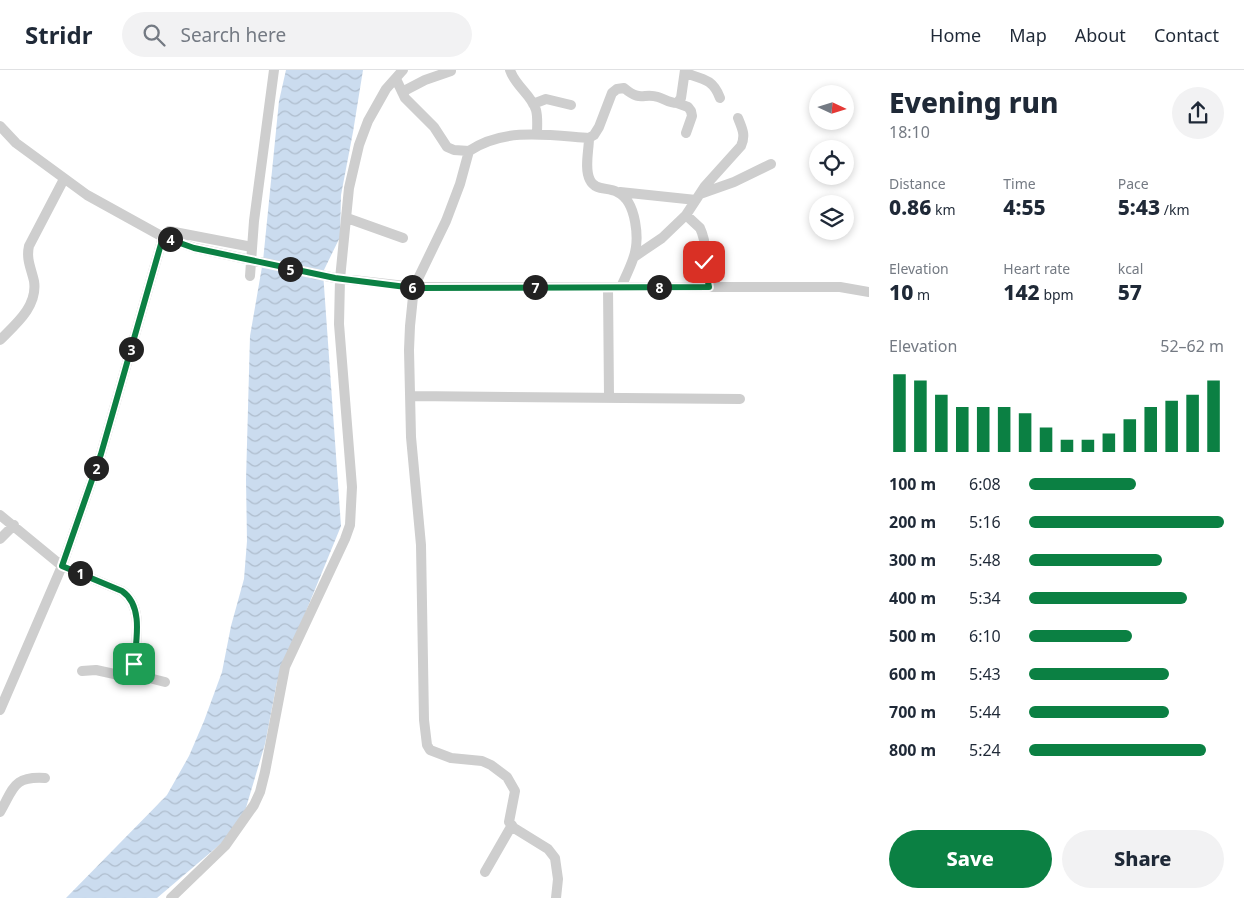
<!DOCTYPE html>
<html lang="en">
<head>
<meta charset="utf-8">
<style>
	:root { --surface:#fff; --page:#f2f2f3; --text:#1f2937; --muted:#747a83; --line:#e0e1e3; --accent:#0b8043 }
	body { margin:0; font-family:"Noto Sans",sans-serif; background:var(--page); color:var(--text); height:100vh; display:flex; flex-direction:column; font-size:19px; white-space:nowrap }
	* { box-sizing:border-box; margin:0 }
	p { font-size:16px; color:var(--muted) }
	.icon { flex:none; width:28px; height:28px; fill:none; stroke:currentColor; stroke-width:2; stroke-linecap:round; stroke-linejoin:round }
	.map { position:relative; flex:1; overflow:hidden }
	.details { display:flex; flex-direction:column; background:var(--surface); width:375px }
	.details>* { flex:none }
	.needle { width:32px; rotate:94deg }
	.buttons { position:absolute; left:809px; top:15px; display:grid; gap:10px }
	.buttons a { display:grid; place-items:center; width:45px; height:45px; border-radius:50%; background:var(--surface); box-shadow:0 2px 8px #0003; font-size:25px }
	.pin { position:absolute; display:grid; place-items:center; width:42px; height:42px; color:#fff; margin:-21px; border-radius:10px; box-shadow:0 2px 8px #0006 }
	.km { position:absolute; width:25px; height:25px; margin:-12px; border-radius:50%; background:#222; color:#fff; font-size:14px; line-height:25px; text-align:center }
	.round { display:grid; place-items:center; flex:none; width:52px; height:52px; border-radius:26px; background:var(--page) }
	.summary { display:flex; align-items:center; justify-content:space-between; height:85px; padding:0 20px }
	h1 { font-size:28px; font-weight:800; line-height:38px }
	.stats { display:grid; grid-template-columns:repeat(3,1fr); gap:8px; height:85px; padding:5px 20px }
	.stats div { display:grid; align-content:center }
	.stats b { font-size:21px; font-weight:800 }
	.stats small { font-size:14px; font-weight:400 }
	.stats p { font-size:14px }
	.chart { height:140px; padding:10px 20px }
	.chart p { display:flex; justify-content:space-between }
	.chart svg { width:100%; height:90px; margin-top:5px; stroke:var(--accent); stroke-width:6 }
	.button { display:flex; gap:10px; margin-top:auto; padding:10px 20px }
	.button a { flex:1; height:58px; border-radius:30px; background:var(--accent); color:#fff; font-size:20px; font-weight:800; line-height:58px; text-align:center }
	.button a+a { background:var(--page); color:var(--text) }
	ul { padding:0 20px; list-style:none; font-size:16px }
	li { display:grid; grid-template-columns:80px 60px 1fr; align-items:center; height:38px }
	li i { height:12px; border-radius:6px; background:var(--accent) }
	header { display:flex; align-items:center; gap:30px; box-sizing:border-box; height:70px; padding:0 25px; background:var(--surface); border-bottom:1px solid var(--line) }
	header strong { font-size:24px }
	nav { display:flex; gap:28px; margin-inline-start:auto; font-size:18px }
	.search { width:350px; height:45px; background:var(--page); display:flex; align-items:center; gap:12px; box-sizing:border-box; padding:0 18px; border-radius:28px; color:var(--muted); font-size:19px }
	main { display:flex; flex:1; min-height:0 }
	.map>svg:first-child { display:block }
	.water { fill:url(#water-waves) }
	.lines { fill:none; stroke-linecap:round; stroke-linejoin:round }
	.minor { stroke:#cecece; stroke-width:10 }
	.route-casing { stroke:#fff; stroke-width:10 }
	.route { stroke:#0b8043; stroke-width:6 }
</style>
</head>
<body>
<header>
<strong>Stridr</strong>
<div class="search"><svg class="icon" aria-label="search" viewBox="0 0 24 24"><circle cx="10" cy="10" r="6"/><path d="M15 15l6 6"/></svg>Search here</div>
<nav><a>Home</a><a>Map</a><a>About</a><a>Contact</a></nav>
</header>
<main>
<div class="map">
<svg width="869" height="828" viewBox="0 0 869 828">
	<defs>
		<pattern id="water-waves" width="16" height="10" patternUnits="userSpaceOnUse" patternTransform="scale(1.25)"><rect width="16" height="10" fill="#cbdcef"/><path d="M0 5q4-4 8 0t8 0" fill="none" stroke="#afbdcd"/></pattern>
	</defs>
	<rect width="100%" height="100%" fill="#fff"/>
	<path class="water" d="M286,0H363L353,62L341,125L340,167L323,202L341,456L277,612L265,674L245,741L224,771L157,828H66L167,725L189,686L204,651L222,602L231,556L244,509L247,471L246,410L250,266L263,191L279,31Z"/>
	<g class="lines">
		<path class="minor" d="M510,0C515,16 531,24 536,40C538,47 537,56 537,64
			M685,3C703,9 713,9 720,28
			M396,9L405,28L434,57L447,77L454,80L469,81
			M402,22L425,10L451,1
			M677,33L688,37L691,41L692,46L686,63
			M533,34L546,29L571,35
			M0,56L16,73L87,125L163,167L195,178L335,208L414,217H840L869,222
			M589,68C589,80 584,99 590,110C595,121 608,117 617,122C637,131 640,171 633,189C630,198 625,208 621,217
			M620,122L696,130
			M700,124L734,112L771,94
			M686,145L700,158L702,163L704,170V199L709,217
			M347,148L403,168
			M634,187L662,168L686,145L705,116L741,76C746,65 742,58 738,48
			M250,206L254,151L274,0
			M608,217L609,327
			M0,270C16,254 38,236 34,211C31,198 26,189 29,176L64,109
			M411,326L740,329
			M0,445L62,496L122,521C144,536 136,571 134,594L136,601L141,606L165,612
			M0,469L14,455
			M82,601L96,600L128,607L137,604
			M0,640L62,496L101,384L163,167L169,161L252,177
			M0,742C14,718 13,706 45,708
			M485,802L512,755
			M171,828L225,776L254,735L260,722L265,702L285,597L345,469L350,455L352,417L339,254L340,209L349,118L359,75L368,51L386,19L403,0
			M556,828L558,809L555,788L548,779L514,758L509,752L515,721L507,707L491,695L482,691L451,688L430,680L427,675L424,650L421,475L411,367L409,280L410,256L414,217L446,151L460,114L469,81C505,57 549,65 589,68L594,65L599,57L612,23L617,19L624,18C642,33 643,22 658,27C665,29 669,33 677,33L681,28L685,0"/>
	</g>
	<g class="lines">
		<defs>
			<path id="route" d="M134,594C136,571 144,536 122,521L62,496L101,384L163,167L194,178L335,208L414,218L709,217L704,192"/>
		</defs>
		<use href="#route" class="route-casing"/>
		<use href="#route" class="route"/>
	</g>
</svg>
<div class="buttons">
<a><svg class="needle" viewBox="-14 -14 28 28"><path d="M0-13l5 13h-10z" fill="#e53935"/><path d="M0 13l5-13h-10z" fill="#747a83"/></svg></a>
<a><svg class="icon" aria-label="locate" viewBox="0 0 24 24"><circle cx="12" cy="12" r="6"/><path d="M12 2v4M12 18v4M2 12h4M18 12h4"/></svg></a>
<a><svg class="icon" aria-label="layers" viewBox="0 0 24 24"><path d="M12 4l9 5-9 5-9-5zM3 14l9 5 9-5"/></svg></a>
</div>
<div class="pin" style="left:134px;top:594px;background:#1e9e55"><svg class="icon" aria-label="arrive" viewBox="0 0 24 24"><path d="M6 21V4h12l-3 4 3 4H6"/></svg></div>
<div class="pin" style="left:704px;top:192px;background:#d93025"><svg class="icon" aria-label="check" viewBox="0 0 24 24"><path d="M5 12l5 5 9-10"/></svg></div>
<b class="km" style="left:80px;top:503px">1</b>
<b class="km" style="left:96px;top:398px">2</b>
<b class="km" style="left:131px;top:279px">3</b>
<b class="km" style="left:170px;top:169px">4</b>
<b class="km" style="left:290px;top:199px">5</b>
<b class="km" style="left:412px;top:217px">6</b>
<b class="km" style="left:535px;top:217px">7</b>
<b class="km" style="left:659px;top:217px">8</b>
</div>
<section class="details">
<div class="summary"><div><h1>Evening run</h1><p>18:10</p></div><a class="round"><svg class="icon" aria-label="share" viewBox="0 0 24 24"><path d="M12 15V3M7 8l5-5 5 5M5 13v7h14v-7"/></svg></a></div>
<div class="stats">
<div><p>Distance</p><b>0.86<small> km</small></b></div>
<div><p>Time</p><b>4:55</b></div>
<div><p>Pace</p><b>5:43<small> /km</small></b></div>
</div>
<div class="stats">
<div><p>Elevation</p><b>10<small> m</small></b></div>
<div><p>Heart rate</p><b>142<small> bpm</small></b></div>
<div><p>kcal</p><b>57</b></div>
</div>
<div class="chart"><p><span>Elevation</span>52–62 m</p>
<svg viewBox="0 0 160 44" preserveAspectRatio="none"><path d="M5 44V6M15 44V9M25 44V16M35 44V22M45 44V22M55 44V22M65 44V25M75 44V32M85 44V38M95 44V38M105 44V35M115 44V28M125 44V22M135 44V19M145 44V16M155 44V9"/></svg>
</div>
<ul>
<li><b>100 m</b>6:08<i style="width:55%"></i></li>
<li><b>200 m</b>5:16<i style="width:100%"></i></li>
<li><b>300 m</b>5:48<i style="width:68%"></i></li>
<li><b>400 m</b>5:34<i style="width:81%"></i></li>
<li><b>500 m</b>6:10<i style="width:53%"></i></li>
<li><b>600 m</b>5:43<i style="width:72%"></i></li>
<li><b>700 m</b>5:44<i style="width:72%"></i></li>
<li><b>800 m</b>5:24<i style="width:91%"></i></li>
</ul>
<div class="button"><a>Save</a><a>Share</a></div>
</section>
</main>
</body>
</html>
